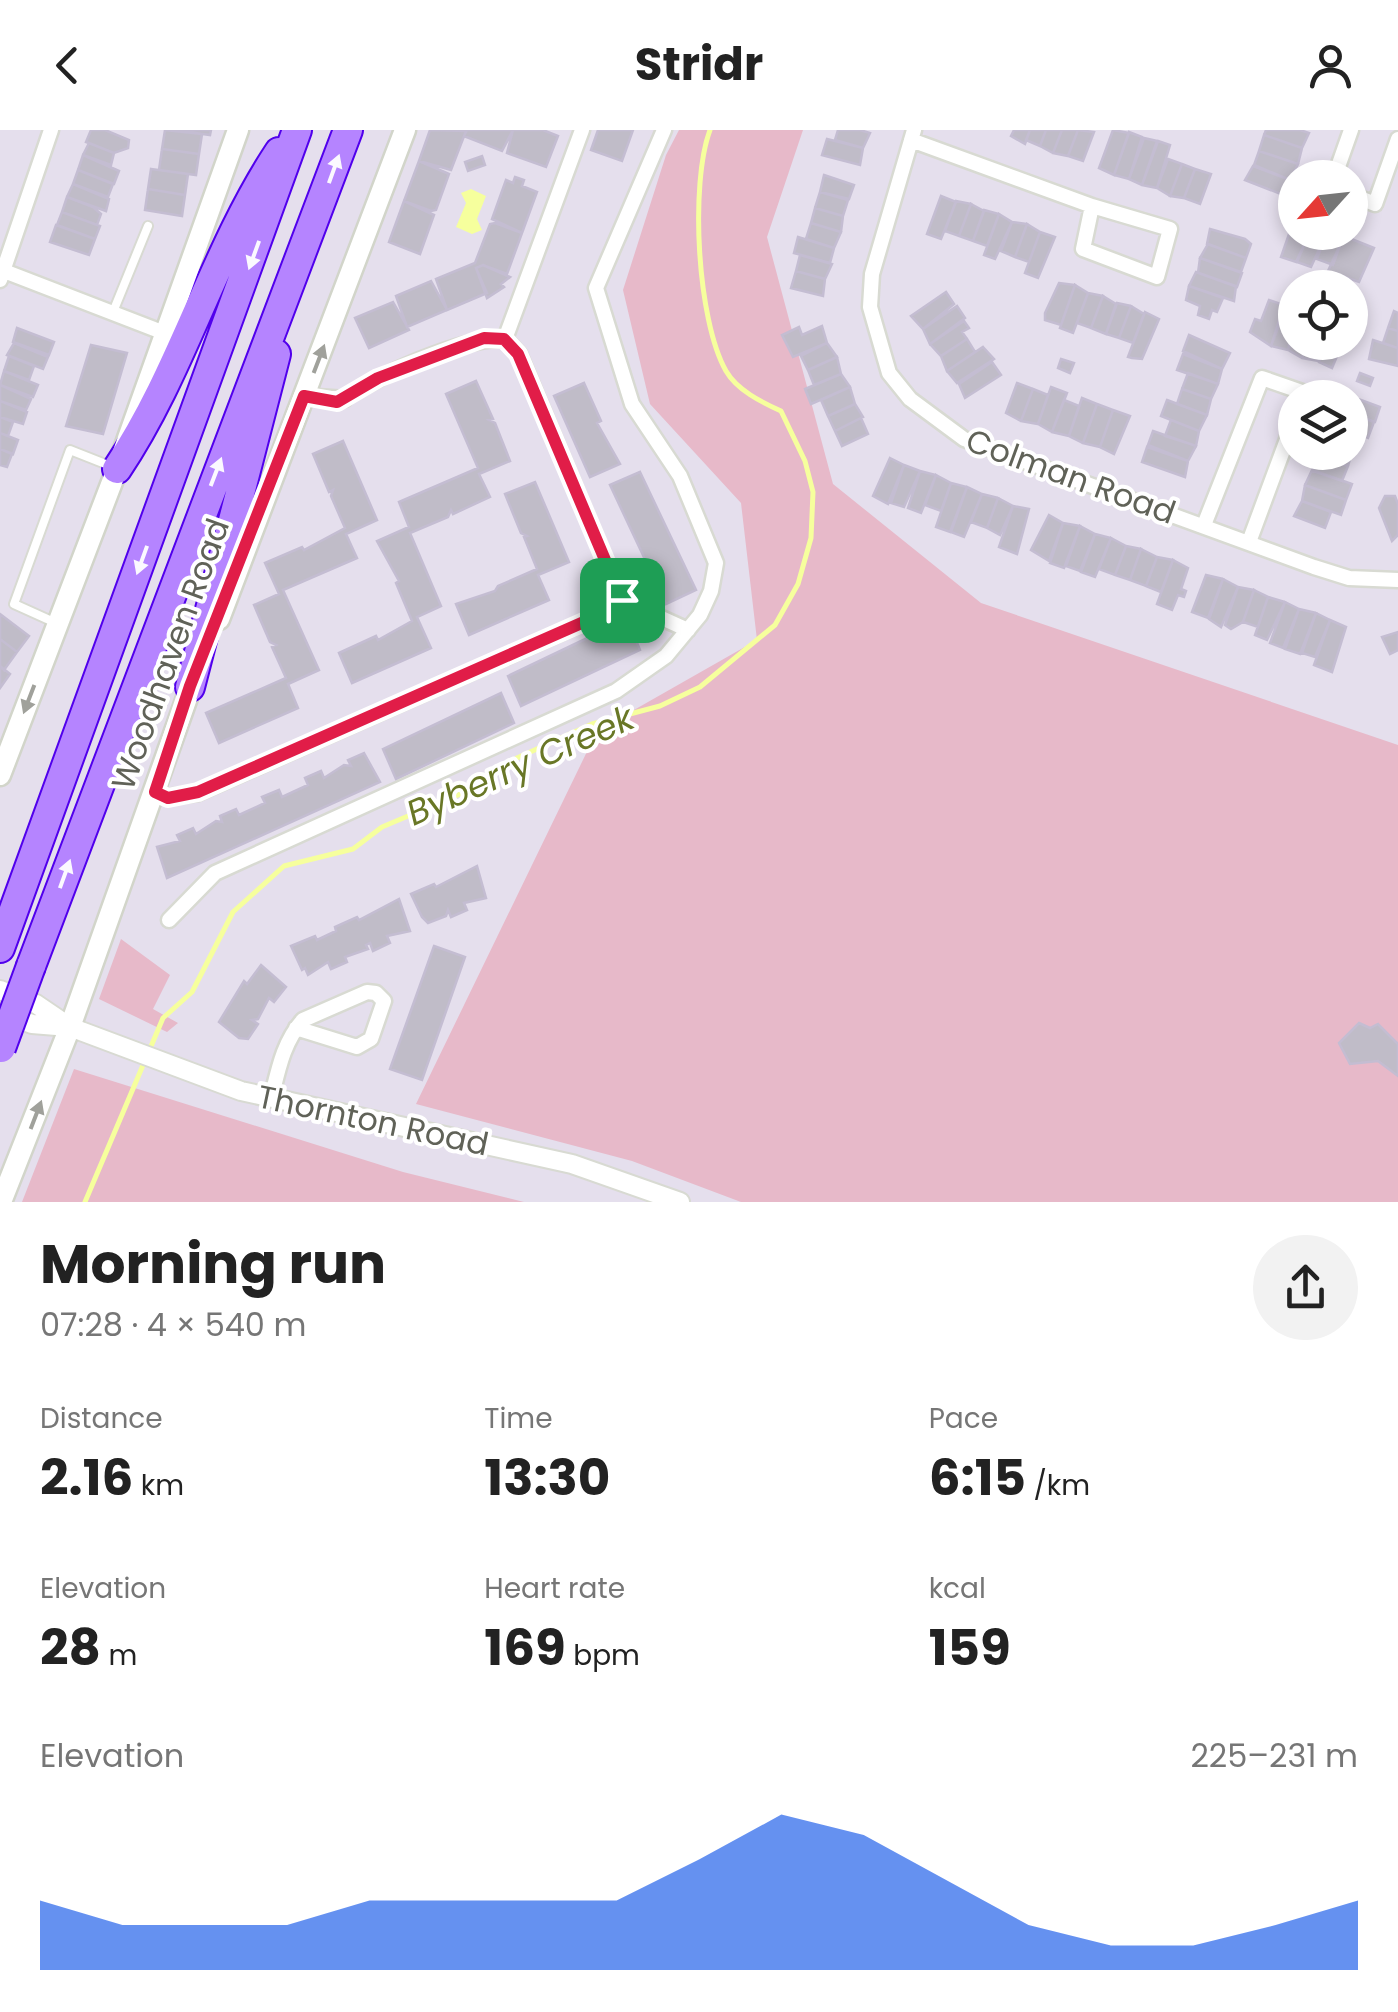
<!DOCTYPE html>
<html lang="en">
<head>
<meta charset="utf-8">
<style>
	:root { --surface:#fff; --page:#f2f2f2; --text:#222; --muted:#767676; --accent:#2563eb }
	body { margin:0; font-family:Poppins,sans-serif; background:var(--page); color:var(--text); height:100vh; display:flex; flex-direction:column; font-size:38px; white-space:nowrap }
	* { box-sizing:border-box; margin:0 }
	p { font-size:32px; color:var(--muted) }
	.icon { flex:none; width:55px; height:55px; fill:none; stroke:currentColor; stroke-width:2; stroke-linecap:round; stroke-linejoin:round }
	.map { position:relative; height:1072px; overflow:hidden }
	.details { display:flex; flex-direction:column; background:var(--surface); flex:1 }
	.details>* { flex:none }
	.needle { width:65px; rotate:243deg }
	.tools { position:absolute; left:1278px; top:30px; display:grid; gap:20px }
	.tools a { display:grid; place-items:center; width:90px; height:90px; border-radius:50%; background:var(--surface); box-shadow:0 5px 15px #0003; font-size:50px }
	.pin { position:absolute; display:grid; place-items:center; width:85px; height:85px; color:#fff; margin:-42px; border-radius:20px; box-shadow:0 5px 15px #0006 }
	.round { display:grid; place-items:center; flex:none; width:105px; height:105px; border-radius:52px; background:var(--page) }
	.headline { display:flex; align-items:center; justify-content:space-between; height:170px; padding:0 40px }
	h1 { font-size:55px; font-weight:700; line-height:75px }
	.figures { display:grid; grid-template-columns:repeat(3,1fr); gap:15px; height:170px; padding:10px 40px }
	.figures div { display:grid; align-content:center }
	.figures b { font-size:50px; font-weight:700 }
	.figures small { font-size:28px; font-weight:400 }
	.figures p { font-size:28px }
	.chart { height:280px; padding:20px 40px }
	.chart p { display:flex; justify-content:space-between }
	.chart svg { width:100%; height:180px; margin-top:10px; fill:var(--accent); opacity:.7 }
	header { display:flex; justify-content:space-between; align-items:center; height:130px; padding:0 40px; background:var(--surface); font-size:45px; font-weight:700 }
	.map>svg:first-child { display:block }
	.green { fill:#e7b9c9 }
	.water { fill:#f6ff9d }
	.lines { fill:none; stroke-linecap:round; stroke-linejoin:round }
	.stream { stroke:#f6ff9d; stroke-width:5 }
	.building { fill:#c0bcc8; stroke:#c4bdd2; stroke-width:2.5 }
	.service-casing { stroke:#d8dad2; stroke-width:12 }
	.minor-casing { stroke:#d8dad2; stroke-width:19 }
	.tertiary-casing { stroke:#d8dad2; stroke-width:22 }
	.secondary-casing { stroke:#d2d5ca; stroke-width:25 }
	.motorway-casing { stroke:#5100ec; stroke-width:32 }
	.service { stroke:#fff; stroke-width:8 }
	.minor { stroke:#fff; stroke-width:14 }
	.tertiary { stroke:#fff; stroke-width:18 }
	.secondary { stroke:#fff; stroke-width:20 }
	.motorway { stroke:#b584ff; stroke-width:28 }
	.motorway-bridge-casing { stroke:#5100ec; stroke-width:32; stroke-linecap:butt }
	.motorway-bridge { stroke:#b584ff; stroke-width:28 }
	.oneway { fill:#fbf9ff }
	.oneway2 { fill:#a0a19b }
	.route-casing { stroke:#fff; stroke-width:20 }
	.route { stroke:#e11d48; stroke-width:12 }
	.labels { text-anchor:middle; dominant-baseline:central; stroke-width:8; stroke-linejoin:round; paint-order:stroke }
	.street-label { font-size:32px; fill:#606258; stroke:#fff }
	.water-label { font-size:35px; font-style:italic; fill:#697726; stroke:#fff }
</style>
</head>
<body>
<header><svg class="icon" aria-label="back" viewBox="0 0 24 24"><path d="M15 5l-7 7 7 7"/></svg>Stridr<svg class="icon" aria-label="person" viewBox="0 0 24 24"><circle cx="12" cy="8" r="4"/><path d="M4 21q1-7 8-7t8 7"/></svg></header>
<div class="map">
<svg width="1398" height="1072" viewBox="0 0 1398 1072">
	<rect width="100%" height="100%" fill="#e5dfed"/>
	<path class="green" d="M679,0H803L767,107L833,354L981,473L1398,615V1072H741L632,1031L416,974L597,601L757,510L741,373L650,274L623,160L666,25Z
		M121,809L170,845L153,879L178,893L167,902L99,869Z
		M74,939L403,1042L524,1072H22Z"/>
	<path class="water" d="M471,59L486,66L477,89L482,100L472,104L456,97L466,73L461,63Z"/>
	<g class="lines">
		<path class="stream" d="M85,1072L163,888L192,862L233,782L284,736L353,719L382,697L465,662L517,628L592,594L660,576L700,557L775,495L798,454L811,408L813,362L805,331L781,281C761,272 737,260 726,241C697,190 690,53 710,0"/>
	</g>
	<path class="building" d="M91,0H105L129,10L128,18L114,23L86,12Z
		M165,0L202,4L199,24L162,19Z
		M175,0H211L210,5Z
		M430,0L466,1L451,40L419,31Z
		M513,0L502,21L464,6L467,0Z
		M513,0H543L558,6L546,37L507,23Z
		M598,0H633L622,31L591,20Z
		M838,0H860L870,3L863,18L835,10Z
		M1014,0H1030L1025,14L1011,6Z
		M1030,0H1046L1040,16L1026,10Z
		M1046,0H1062L1053,23L1040,16Z
		M1062,0H1078L1068,26L1053,23Z
		M1078,0L1094,2L1083,31L1068,26Z
		M1113,0L1129,3L1114,45L1099,38Z
		M1266,0H1300L1309,3L1302,18L1264,5Z
		M1129,2L1142,7L1129,49L1114,45Z
		M1264,5L1302,18L1298,34L1259,21Z
		M1144,8L1157,11L1142,55L1129,49Z
		M827,9L863,18L860,35L822,25Z
		M1158,11L1170,15L1157,58L1142,55Z
		M89,13L114,23L111,35L83,25Z
		M162,19L199,24L196,45L159,40Z
		M1259,21L1298,34L1290,50L1254,35Z
		M83,25L119,41L114,54L78,40Z
		M482,26L485,35L468,41L465,32Z
		M1168,29L1182,34L1170,66L1157,58Z
		M419,31L449,44L436,80L431,81L404,71Z
		M1182,34L1195,39L1184,68L1170,66Z
		M1253,36L1290,50L1286,66L1245,50Z
		M151,39L188,44L185,65L148,59Z
		M1195,39L1211,44L1200,74L1184,68Z
		M78,40L113,54L108,67L73,54Z
		M824,45L854,55L849,69L820,62Z
		M515,47L524,50L522,56L537,62L522,103L492,89L506,50L513,53Z
		M73,54L109,69L106,81L67,67Z
		M148,59L185,65L182,86L145,80Z
		M820,62L848,70L843,86L815,78Z
		M941,66L956,72L941,109L927,104Z
		M67,67L93,77L101,84L97,95L62,82Z
		M404,71L434,85L420,124L389,112Z
		M956,71L971,74L959,106L945,101Z
		M971,74L984,81L973,111L959,106Z
		M815,78L843,86L841,102L811,93Z
		M984,80L999,84L987,116L973,111Z
		M62,82L100,96L95,109L57,95Z
		M999,84L1012,92L995,129L984,125Z
		M1295,87V102H1310L1296,132L1281,127Z
		M1012,92L1027,94L1015,127L1001,121Z
		M495,93L522,103L507,144L483,135L476,138L487,163L447,180L436,149L475,133L490,94Z
		M811,93L841,102L834,118L806,109Z
		M1027,94L1040,102L1029,132L1015,127Z
		M56,95L95,109L89,125L50,112Z
		M1210,99L1245,109L1251,114L1246,128L1207,114Z
		M1040,102L1055,107L1038,148L1025,143Z
		M1310,102H1327L1311,137L1297,132Z
		M1327,102L1343,107L1333,135L1317,129Z
		M1344,106L1374,118L1359,152L1328,141Z
		M798,107L834,118L830,133L794,123Z
		M1208,114L1246,128L1241,142L1200,128Z
		M800,125L832,134L825,149L796,141Z
		M1200,128L1242,143L1237,157L1198,143Z
		M483,135L510,147L501,154L504,157L487,168L476,138Z
		M796,141L825,149L823,166L791,158Z
		M1196,142L1236,156L1234,171L1189,156Z
		M431,151L447,180L407,197L396,166Z
		M1059,153L1075,155L1061,195L1045,190V183Z
		M1075,155L1088,163L1073,203L1060,198Z
		M1189,156L1223,168L1217,182L1212,180L1209,189L1198,185L1200,176L1186,170Z
		M946,162L954,174L923,199L911,186Z
		M1088,163L1103,166L1091,198L1077,193Z
		M1103,166L1116,174L1106,204L1091,198Z
		M1269,170L1284,175L1271,216L1250,202L1255,189L1261,191Z
		M393,172L409,200L369,218L355,188Z
		M1117,173L1131,176L1119,208L1106,204Z
		M957,176L965,188L930,214L923,199Z
		M1131,176L1144,184L1133,213L1119,208Z
		M1394,181L1398,183V201L1388,198Z
		M1145,182L1159,189L1142,229L1132,228L1128,227Z
		M1283,185L1295,190L1288,220L1271,216Z
		M964,191L969,198L962,202L967,209L941,226L930,214Z
		M822,196L827,213L793,227L782,205L799,197L802,205Z
		M17,198L54,212L49,225L13,212Z
		M1388,198L1398,201V218L1383,213Z
		M1295,200V212H1308L1302,228L1288,220Z
		M1189,205L1230,223L1222,239L1183,221Z
		M967,209L975,222L947,241L941,226Z
		M1373,210L1398,218V236L1369,229Z
		M1308,212H1326L1319,231L1302,228Z
		M1326,212H1343L1332,238L1319,232Z
		M14,213L48,227L43,239L7,225Z
		M827,213L837,227L808,240L801,226Z
		M91,215L127,223L103,304L66,296Z
		M983,217L994,229L957,253L947,241Z
		M1183,224L1222,239L1218,254L1177,240Z
		M9,226L34,236L29,250L4,241Z
		M837,227L841,244L814,255L808,240Z
		M1061,229L1074,233L1070,243L1058,238Z
		M992,232L1001,245L965,268L959,254Z
		M4,241L38,255L33,267L0,255Z
		M1188,243L1218,254L1211,269L1182,259Z
		M1360,243L1373,248L1370,256L1357,251Z
		M841,244L850,257L811,274L805,259Z
		M476,251L493,289L489,290L495,293L510,331L479,344L490,367L453,384L451,380L448,387L410,403L441,476L417,487L431,518L352,553L339,523L376,506L378,510L412,491L396,453L399,451L377,411L409,397L399,372L478,338L446,264Z
		M584,253L601,291L597,293L620,334L590,347L554,266Z
		M1017,253L1033,259L1021,291L1006,283Z
		M0,255L31,269L26,280L0,271Z
		M850,257L855,274L828,286L821,270Z
		M1051,257L1067,263L1052,302L1038,294Z
		M1033,259L1048,265L1038,294L1021,291Z
		M1182,259L1211,269L1207,285L1177,274Z
		M1342,263L1380,277L1375,292L1350,283V268H1341Z
		M1082,268L1097,274L1083,313L1069,306Z
		M1064,270L1079,276L1069,306L1052,302Z
		M1167,270L1207,285L1199,301L1161,286Z
		M0,271L27,282L23,294L0,287Z
		M855,274L863,287L835,301L828,286Z
		M1097,274L1113,280L1100,317L1083,313Z
		M1113,280L1130,286L1114,324L1100,317Z
		M1350,283L1374,292L1368,308L1350,301Z
		M0,287L13,292L8,306L0,303Z
		M861,288L868,304L842,316L835,301Z
		M1171,290L1199,301L1196,316L1165,306Z
		M1153,301L1196,316L1188,331L1148,315Z
		M1350,301L1359,305L1354,320L1350,318Z
		M0,303L18,310L13,324L0,319Z
		M343,311L377,390L346,404L357,428L283,460L319,540L288,554L298,578L219,613L206,583L286,548L272,517L276,515L270,512L254,475L279,464L265,433L302,417L304,420L345,398L331,366L333,360L329,362L313,324Z
		M1147,317L1188,331L1185,347L1142,332Z
		M1350,318L1353,319L1348,336L1316,325L1350,322Z
		M0,319L12,324L7,337L0,335Z
		M1316,325L1348,336L1342,351L1313,341Z
		M890,328L904,335L888,374L873,366Z
		M904,335L920,341L904,377L891,373Z
		M1312,340L1352,354L1346,370L1305,355Z
		M920,341L936,345L921,383L908,378Z
		M640,342L696,460L666,474L610,355Z
		M936,345L951,353L941,381L925,375Z
		M535,352L569,432L538,445L549,470L469,505L456,474L495,461L498,456L537,439L524,407L527,406L521,403L505,364Z
		M951,353L967,357L950,402L936,397Z
		M1305,355L1346,370L1341,385L1302,371Z
		M967,357L982,364L964,407L951,402Z
		M982,364L998,368L987,398L971,392Z
		M1385,366H1395L1398,374V405L1392,411L1379,378Z
		M998,368L1013,376L1000,405L987,398Z
		M1302,371L1331,382L1325,398L1294,386Z
		M1013,376L1029,379L1017,424L999,417Z
		M1049,385L1063,393L1049,431L1031,420Z
		M1063,393L1080,396L1064,438L1050,433Z
		M1080,396L1095,404L1080,441L1066,436Z
		M1095,404L1111,408L1095,447L1081,442Z
		M1111,408L1126,416L1115,445L1099,439Z
		M1126,416L1141,419L1130,450L1115,445Z
		M1141,419L1157,427L1146,456L1130,450Z
		M1157,427L1173,430L1161,462L1146,456Z
		M1173,430L1188,438L1181,459L1186,461L1184,467L1178,465L1172,480L1157,474Z
		M1206,445L1223,449L1208,488L1192,482Z
		M1223,449L1238,457L1221,497L1209,489Z
		M1238,457L1254,460L1243,492L1231,499L1225,495Z
		M1254,460L1268,467L1258,497L1243,492Z
		M1268,467L1285,472L1267,510L1255,505Z
		M1285,472L1299,479L1283,518L1270,513Z
		M1299,479L1316,483L1300,524L1285,519Z
		M1316,483L1330,490L1315,527L1302,523Z
		M0,484L29,506L17,522L0,509Z
		M627,489L640,520L521,576L508,546Z
		M1330,490L1346,497L1332,542L1314,535Z
		M1398,502V520L1390,524L1382,507Z
		M0,509L17,522L4,540L0,536Z
		M0,536L10,544L0,558Z
		M501,563L514,593L396,649L383,619Z
		M364,623L380,652L167,748L157,717L180,711L177,705L193,698L196,704L216,691L222,692L220,686L236,679L239,685L265,673L262,667L279,660L282,667L308,655L305,648L321,641L324,648L344,635L351,636L348,630Z
		M477,736L486,768L464,773L467,780L451,787L448,780L446,786L428,793L422,787L411,764L434,754L436,757Z
		M399,769L410,801L387,806L390,813L373,821L370,813L366,815L368,819L345,827L347,832L331,839L328,832L308,845L305,838L302,840L291,816L315,806L317,810L336,801L335,797L357,787L359,790Z
		M434,816L465,827L422,950L390,939Z
		M261,835L286,857L274,872L269,868L258,889L252,890L258,894L248,909L239,908L219,892L244,851L247,854Z
		M1359,893L1370,898L1378,894L1398,914V946L1378,931L1350,934L1339,913Z"/>
	<g class="lines">
		<defs>
			<path id="service" d="M113,182L148,96
				M56,493L14,474L70,320L113,337"/>
			<path id="minor" d="M582,0L505,209L519,224L622,470
				M914,0L872,144L870,177L889,243L910,269L964,309L1314,437L1349,448L1398,450
				M911,10L1092,76
				M1334,48L1351,0
				M1350,64L1375,74L1398,9
				M1092,76L1170,99L1157,147L1083,119Z
				M4,141L162,202
				M0,150L51,0
				M304,266L345,269
				M337,272C377,247 459,207 505,209
				M1204,395L1262,248L1305,263L1303,268
				M1249,412L1295,288
				M622,470L688,500
				M155,663L168,667L198,663L601,485L622,470
				M169,790L215,743L616,561L666,526L700,485L711,461L716,433L680,346L632,274L596,158L664,0
				M271,969C278,941 283,912 303,890L367,862L376,863L384,871L371,909L357,917L296,898"/>
			<path id="tertiary" d="M0,860L36,874L70,897L241,961L572,1034L680,1072
				M2,883L32,894L69,897"/>
			<path id="secondary" d="M219,489L405,0
				M0,645L117,339L238,0
				M1,1072L70,897L194,548"/>
			<path id="motorway" d="M117,339C183,241 213,122 279,22
				M190,557L276,224
				M0,818L297,0
				M31,836L348,0"/>
		</defs>
		<use href="#service" class="service-casing"/>
		<use href="#minor" class="minor-casing"/>
		<use href="#tertiary" class="tertiary-casing"/>
		<use href="#secondary" class="secondary-casing"/>
		<use href="#motorway" class="motorway-casing"/>
		<use href="#service" class="service"/>
		<use href="#minor" class="minor"/>
		<use href="#tertiary" class="tertiary"/>
		<use href="#secondary" class="secondary"/>
		<use href="#motorway" class="motorway"/>
		<defs>
			<path id="motorway-bridge" d="M1,918L31,836"/>
		</defs>
		<use href="#motorway-bridge" class="motorway-bridge-casing"/>
		<use href="#motorway-bridge" class="motorway-bridge"/>
	</g>
	<defs><path id="oneway-solid" d="M-6-.8H1V-3.2L6.5 0L1 3.2V.8H-6Z" transform="scale(2.5)"/></defs>
	<g class="oneway">
		<use href="#oneway-solid" transform="translate(334 39) rotate(-70)"/>
		<use href="#oneway-solid" transform="translate(254 125) rotate(110)"/>
		<use href="#oneway-solid" transform="translate(216 342) rotate(-69)"/>
		<use href="#oneway-solid" transform="translate(142 430) rotate(110)"/>
		<use href="#oneway-solid" transform="translate(65 744) rotate(-70)"/>
	</g>
	<g class="oneway2">
		<use href="#oneway-solid" transform="translate(319 229) rotate(-69)"/>
		<use href="#oneway-solid" transform="translate(29 569) rotate(111)"/>
		<use href="#oneway-solid" transform="translate(36 985) rotate(-69)"/>
	</g>
	<g class="lines">
		<defs>
			<path id="route" d="M484,208L504,209L518,224L622,470L602,484L198,662L168,668L155,662L190,556L304,266L337,272L378,248Z"/>
		</defs>
		<use href="#route" class="route-casing"/>
		<use href="#route" class="route"/>
	</g>
	<g class="labels">
		<g class="street-label">
			<text transform="translate(1071 346) rotate(20)">Colman Road</text>
			<text transform="translate(170 524) rotate(-70)">Woodhaven Road</text>
			<text transform="translate(373 990) rotate(12)">Thornton Road</text>
		</g>
		<g class="water-label">
			<text transform="translate(520 635) rotate(-24)">Byberry Creek</text>
		</g>
	</g>
</svg>
<div class="tools">
<a><svg class="needle" viewBox="-14 -14 28 28"><path d="M0-13l5 13h-10z" fill="#e53935"/><path d="M0 13l5-13h-10z" fill="#767676"/></svg></a>
<a><svg class="icon" aria-label="locate" viewBox="0 0 24 24"><circle cx="12" cy="12" r="6"/><path d="M12 2v4M12 18v4M2 12h4M18 12h4"/></svg></a>
<a><svg class="icon" aria-label="layers" viewBox="0 0 24 24"><path d="M12 4l9 5-9 5-9-5zM3 14l9 5 9-5"/></svg></a>
</div>
<div class="pin" style="left:622px;top:470px;background:#1e9e55"><svg class="icon" aria-label="arrive" viewBox="0 0 24 24"><path d="M6 21V4h12l-3 4 3 4H6"/></svg></div>
</div>
<section class="details">
<div class="headline"><div><h1>Morning run</h1><p>07:28 · 4 × 540 m</p></div><a class="round"><svg class="icon" aria-label="share" viewBox="0 0 24 24"><path d="M12 15V3M7 8l5-5 5 5M5 13v7h14v-7"/></svg></a></div>
<div class="figures">
<div><p>Distance</p><b>2.16<small> km</small></b></div>
<div><p>Time</p><b>13:30</b></div>
<div><p>Pace</p><b>6:15<small> /km</small></b></div>
</div>
<div class="figures">
<div><p>Elevation</p><b>28<small> m</small></b></div>
<div><p>Heart rate</p><b>169<small> bpm</small></b></div>
<div><p>kcal</p><b>159</b></div>
</div>
<div class="chart"><p><span>Elevation</span>225–231 m</p>
<svg viewBox="0 0 160 44" preserveAspectRatio="none"><path d="M0 44V27L10 33L20 33L30 33L40 27L50 27L60 27L70 27L80 17L90 6L100 11L110 22L120 33L130 38L140 38L150 33L160 27V44z"/></svg>
</div>
</section>
</body>
</html>
